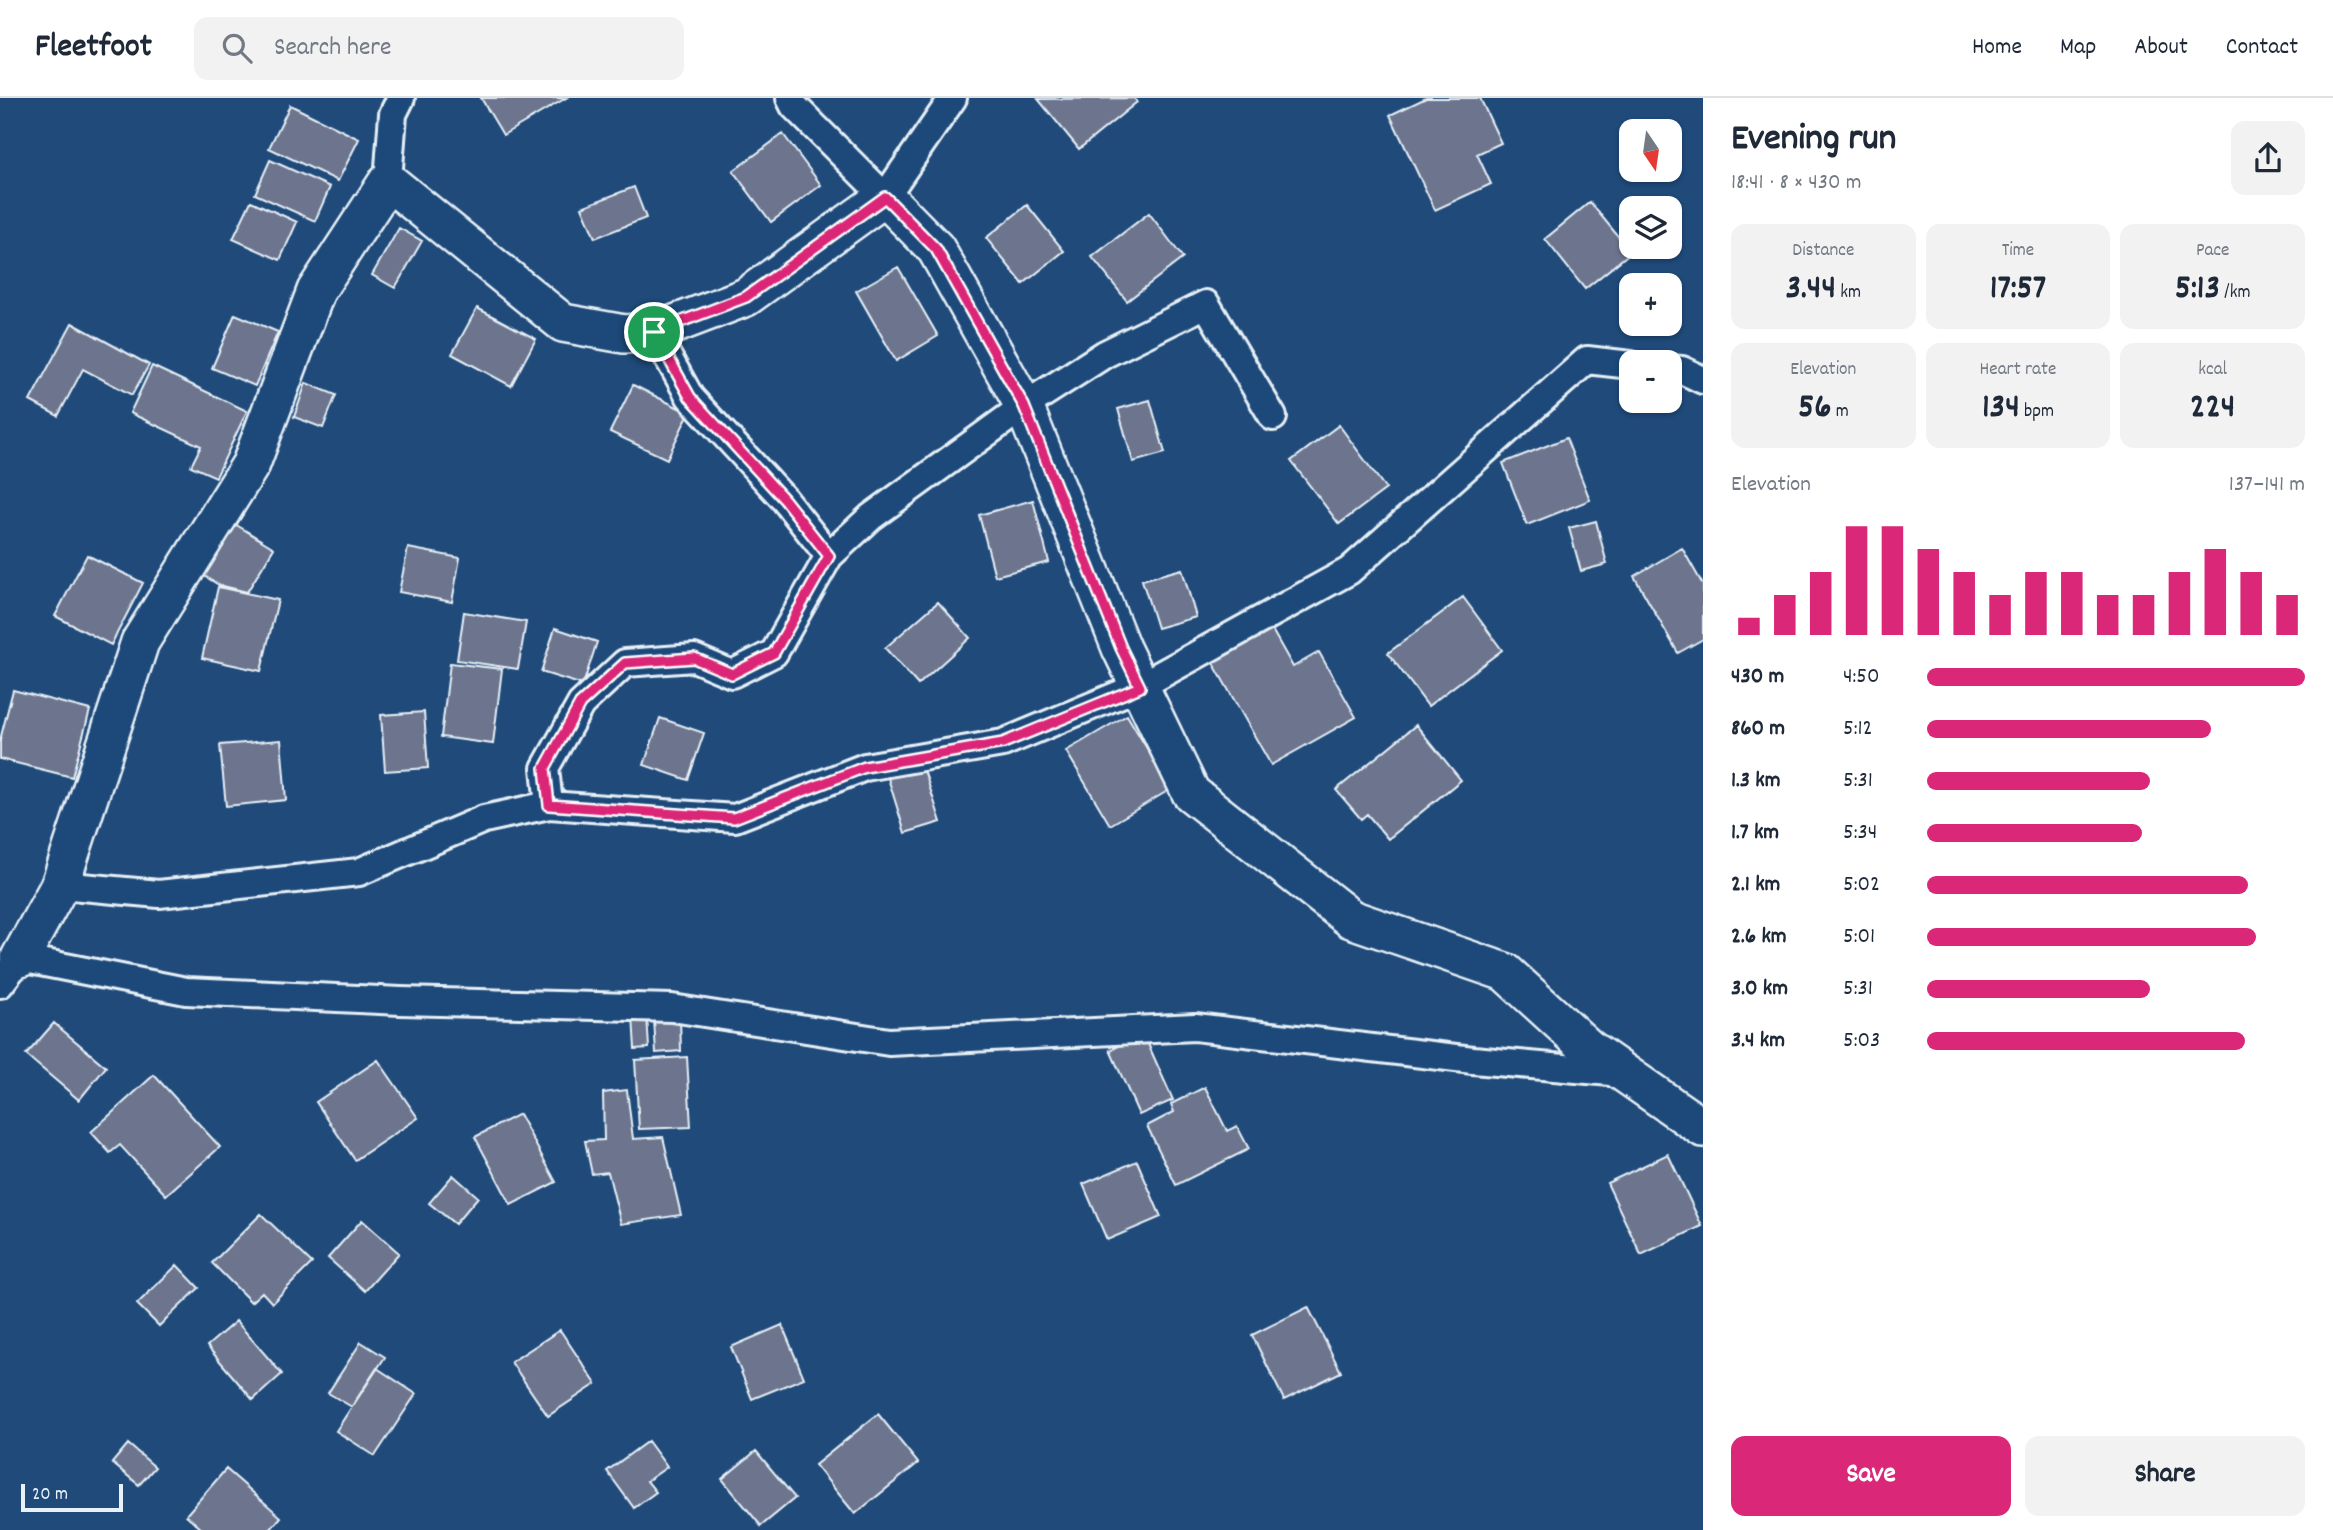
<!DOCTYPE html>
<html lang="en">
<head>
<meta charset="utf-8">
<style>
	:root { --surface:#fff; --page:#f2f2f3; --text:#1f2937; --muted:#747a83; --line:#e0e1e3; --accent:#db2777 }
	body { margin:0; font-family:Dekko,sans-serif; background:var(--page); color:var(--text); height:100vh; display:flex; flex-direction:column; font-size:26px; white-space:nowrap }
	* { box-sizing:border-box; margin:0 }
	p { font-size:23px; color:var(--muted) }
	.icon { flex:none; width:38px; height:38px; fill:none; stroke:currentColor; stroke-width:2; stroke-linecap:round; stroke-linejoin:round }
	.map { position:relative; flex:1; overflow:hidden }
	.side { display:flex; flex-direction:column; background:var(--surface); width:630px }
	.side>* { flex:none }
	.needle { width:46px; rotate:167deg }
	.tools { position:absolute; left:1619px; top:21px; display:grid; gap:14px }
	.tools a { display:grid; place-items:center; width:63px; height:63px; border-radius:14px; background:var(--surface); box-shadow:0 2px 5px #0004; font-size:35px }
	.scale { position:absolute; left:21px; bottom:18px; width:102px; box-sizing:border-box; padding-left:7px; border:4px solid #e8f1f8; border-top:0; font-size:19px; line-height:24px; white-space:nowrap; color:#e8f1f8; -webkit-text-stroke:5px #1f4a7a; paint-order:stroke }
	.pin { position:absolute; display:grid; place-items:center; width:60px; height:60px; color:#fff; margin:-30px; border:4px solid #fff; border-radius:50%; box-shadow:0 2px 7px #0007 }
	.round { display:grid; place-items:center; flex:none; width:74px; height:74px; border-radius:14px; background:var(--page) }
	.head { display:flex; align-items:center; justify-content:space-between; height:119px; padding:0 28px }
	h1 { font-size:38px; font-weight:800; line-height:52px }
	.metrics { display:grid; grid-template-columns:repeat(3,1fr); gap:10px; height:119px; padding:7px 28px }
	.metrics div { display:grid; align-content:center; border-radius:14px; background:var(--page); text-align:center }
	.metrics b { font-size:35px; font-weight:800 }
	.metrics small { font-size:19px; font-weight:400 }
	.metrics p { font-size:19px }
	.chart { height:196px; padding:14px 28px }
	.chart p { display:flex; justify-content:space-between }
	.chart svg { width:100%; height:126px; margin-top:7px; stroke:var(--accent); stroke-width:6 }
	.cta { display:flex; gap:14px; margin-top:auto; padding:14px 28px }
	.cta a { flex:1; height:80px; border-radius:14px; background:var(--accent); color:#fff; font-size:28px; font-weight:800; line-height:80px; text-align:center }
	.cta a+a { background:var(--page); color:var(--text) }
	ul { padding:0 28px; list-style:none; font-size:23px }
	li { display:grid; grid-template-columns:112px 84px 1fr; align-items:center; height:52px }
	li i { height:18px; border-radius:9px; background:var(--accent) }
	header { display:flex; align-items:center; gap:42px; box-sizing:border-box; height:98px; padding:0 35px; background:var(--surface); border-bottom:2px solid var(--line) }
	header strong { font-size:33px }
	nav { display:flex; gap:38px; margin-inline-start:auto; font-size:24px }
	.search { width:490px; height:63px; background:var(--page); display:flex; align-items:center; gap:18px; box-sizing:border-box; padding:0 24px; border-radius:14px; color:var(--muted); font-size:26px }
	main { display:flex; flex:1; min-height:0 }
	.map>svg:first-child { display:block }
	.building { fill:#6c748d; stroke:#e8f1f8; stroke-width:2 }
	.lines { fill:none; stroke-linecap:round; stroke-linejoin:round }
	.street-casing { stroke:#e8f1f8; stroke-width:32 }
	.secondary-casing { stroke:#e8f1f8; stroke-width:42 }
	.street { stroke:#1f4a7a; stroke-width:26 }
	.secondary { stroke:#1f4a7a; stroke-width:37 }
	.route-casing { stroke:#fff; stroke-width:14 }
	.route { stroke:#db2777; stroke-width:9 }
</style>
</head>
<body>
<header>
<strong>Fleetfoot</strong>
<div class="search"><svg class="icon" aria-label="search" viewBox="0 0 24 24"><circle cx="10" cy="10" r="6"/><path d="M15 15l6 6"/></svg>Search here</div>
<nav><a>Home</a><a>Map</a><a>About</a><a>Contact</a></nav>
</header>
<main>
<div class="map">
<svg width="1703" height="1432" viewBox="0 0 1703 1432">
	<rect width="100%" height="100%" fill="#1f4a7a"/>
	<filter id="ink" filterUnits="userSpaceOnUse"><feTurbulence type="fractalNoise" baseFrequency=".0143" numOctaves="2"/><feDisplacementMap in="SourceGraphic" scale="14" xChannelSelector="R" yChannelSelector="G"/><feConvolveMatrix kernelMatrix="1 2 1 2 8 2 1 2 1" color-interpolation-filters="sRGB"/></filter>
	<g filter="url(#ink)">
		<path class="building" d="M481,0H566L503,37Z
			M1134,0L1137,4L1079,51L1038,1Z
			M1426,0H1480L1501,45L1477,56L1491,86L1435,112L1390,17Z
			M290,7L359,41L338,83L269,50Z
			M783,36L821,87L771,124L733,73Z
			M270,62L330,89L315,123L255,96Z
			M634,89L646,120L595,140L582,109Z
			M251,103L297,124L280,162L233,141Z
			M1590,104L1631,154L1585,191L1545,141Z
			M1027,107L1064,153L1023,186L986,140Z
			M1149,115L1183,160L1127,203L1092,159Z
			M399,130L422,143L395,190L372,177Z
			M898,169L938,238L896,263L856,193Z
			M477,210L536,241L511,288L452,256Z
			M235,216L278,234L255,288L212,270Z
			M72,225L149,267L132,297L83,271L58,318L30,303Z
			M152,268L247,313L216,379L191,368L201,348L130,315Z
			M306,285L336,297L323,330L294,319Z
			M633,287L689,315L667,361L610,334Z
			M1150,302L1165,355L1133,364L1118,311Z
			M1339,327L1386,391L1339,426L1291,363Z
			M1566,340L1590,402L1527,427L1503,365Z
			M1033,402L1049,464L995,478L979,417Z
			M230,423L274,450L247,494L219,487L198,474Z
			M1596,423L1607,466L1581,473L1569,430Z
			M408,450L460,460L452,504L399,494Z
			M1682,450L1703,487V541L1678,555L1634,478Z
			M87,457L143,485L111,547L55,518Z
			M1182,471L1196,519L1157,530L1142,482Z
			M218,489L278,502L261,573L202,560Z
			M1463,499L1502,552L1428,608L1388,555Z
			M938,504L970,540L918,587L885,550Z
			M464,514L526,524L518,571L457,562Z
			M555,530L597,544L583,587L541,574Z
			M1271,530L1293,569L1319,554L1356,619L1271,667L1212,563Z
			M450,565L502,571L493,646L441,639Z
			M13,592L90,612L72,679L0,661V642Z
			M424,614L428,670L385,673L381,617Z
			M1127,617L1171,691L1110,727L1066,653Z
			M660,620L704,635L688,682L644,667Z
			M1416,627L1461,682L1388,741L1367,716L1361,721L1336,692Z
			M281,642L286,702L226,708L220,647Z
			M923,669L941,724L905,735L888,680Z
			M647,917L649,950L635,951L633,918Z
			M680,919L681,953L656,955L654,921Z
			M54,925L106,969L79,1002L26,957Z
			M1144,937L1173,1002L1139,1017L1110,952Z
			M687,959L691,1029L639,1031L635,962Z
			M378,962L418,1020L355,1062L316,1004Z
			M154,977L220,1049L166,1097L120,1047L110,1055L91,1034Z
			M1205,989L1227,1033L1237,1028L1249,1051L1176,1087L1147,1028L1174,1014L1171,1006Z
			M627,992L633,1041L663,1039L681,1117L621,1126L608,1074L592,1076L585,1043L604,1042L603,995Z
			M519,1016L556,1084L511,1107L475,1039Z
			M1668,1056L1702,1128L1641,1157L1607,1085Z
			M1137,1063L1161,1119L1107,1142L1083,1086Z
			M453,1077L478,1099L455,1126L429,1105Z
			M261,1116L312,1165L272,1205L262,1194L251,1204L212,1165Z
			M362,1122L399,1155L365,1193L328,1160Z
			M177,1167L199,1190L159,1228L137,1206Z
			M1308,1209L1341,1274L1284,1302L1252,1237Z
			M236,1223L282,1276L253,1302L207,1248Z
			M782,1227L804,1280L752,1301L731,1249Z
			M560,1232L596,1286L548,1318L511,1264Z
			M361,1244L385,1259L352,1309L328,1295Z
			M377,1270L416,1296L375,1358L336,1333Z
			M878,1316L918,1365L855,1416L815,1367Z
			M648,1343L667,1369L647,1383L656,1394L634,1410L607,1373Z
			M128,1346L155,1369L139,1387L112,1365Z
			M756,1353L795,1400L761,1428L722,1381Z
			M226,1371L281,1419L270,1432H203L186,1417Z"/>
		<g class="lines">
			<defs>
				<path id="street" d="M790,0L794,8L885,99L953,0
					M388,83L393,16L401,0
					M654,234L690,299L784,401L829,458
					M1670,271L1682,272L1703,282
					M549,707L545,670L581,606L625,565L694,560L732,576L774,555L829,458L871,419L1024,308L1105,256L1206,206L1273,319
					M60,787L159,796L359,774L484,721L549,707L735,720L865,669L1003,645L1140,588L1349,473L1587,262L1631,267
					M0,886L20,860L186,893L401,903L672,910L889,944L1195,929L1473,962L1622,975"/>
				<path id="secondary" d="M20,860L60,787L140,544L251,366L316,193L388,83L563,225L624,236L654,234L746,199L885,99L936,151L1024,308L1121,550L1191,695L1351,821L1505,874L1588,950L1703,1030"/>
			</defs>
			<use href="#street" class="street-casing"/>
			<use href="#secondary" class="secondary-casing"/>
			<use href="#street" class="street"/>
			<use href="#secondary" class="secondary"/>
		</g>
	</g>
	<g class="lines" filter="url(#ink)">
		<defs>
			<path id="route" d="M885,99L936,151L1024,308L1121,550L1140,589L1003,645L865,669L734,720L549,707L545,670L580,606L625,565L694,560L732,576L774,555L829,458L784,401L690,299L654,234L746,199Z"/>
		</defs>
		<use href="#route" class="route-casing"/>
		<use href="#route" class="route"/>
	</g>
</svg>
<div class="tools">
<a><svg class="needle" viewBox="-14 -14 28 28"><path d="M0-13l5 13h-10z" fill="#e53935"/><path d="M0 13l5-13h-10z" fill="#747a83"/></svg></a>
<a><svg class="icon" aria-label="layers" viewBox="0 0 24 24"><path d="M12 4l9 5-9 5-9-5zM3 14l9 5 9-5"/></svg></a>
<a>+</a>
<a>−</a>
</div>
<div class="scale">20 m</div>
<div class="pin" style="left:654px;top:234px;background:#1e9e55"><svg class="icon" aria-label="arrive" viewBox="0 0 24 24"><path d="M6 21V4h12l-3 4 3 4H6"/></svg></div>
</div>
<section class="side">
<div class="head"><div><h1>Evening run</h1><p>18:41 · 8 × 430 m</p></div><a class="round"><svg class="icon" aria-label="share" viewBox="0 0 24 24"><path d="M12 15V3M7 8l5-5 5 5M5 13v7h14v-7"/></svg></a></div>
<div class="metrics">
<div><p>Distance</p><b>3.44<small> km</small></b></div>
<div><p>Time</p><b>17:57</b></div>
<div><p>Pace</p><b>5:13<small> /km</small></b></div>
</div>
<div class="metrics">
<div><p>Elevation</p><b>56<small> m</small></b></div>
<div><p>Heart rate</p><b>134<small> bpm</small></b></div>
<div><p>kcal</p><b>224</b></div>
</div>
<div class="chart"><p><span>Elevation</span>137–141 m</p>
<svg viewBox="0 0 160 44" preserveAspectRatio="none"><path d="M5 44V38M15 44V30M25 44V22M35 44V6M45 44V6M55 44V14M65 44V22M75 44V30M85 44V22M95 44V22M105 44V30M115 44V30M125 44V22M135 44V14M145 44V22M155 44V30"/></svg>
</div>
<ul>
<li><b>430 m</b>4:50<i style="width:100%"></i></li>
<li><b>860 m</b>5:12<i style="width:75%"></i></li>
<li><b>1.3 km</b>5:31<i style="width:59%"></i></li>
<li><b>1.7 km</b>5:34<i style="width:57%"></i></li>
<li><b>2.1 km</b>5:02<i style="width:85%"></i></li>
<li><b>2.6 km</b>5:01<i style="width:87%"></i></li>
<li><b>3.0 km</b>5:31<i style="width:59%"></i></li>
<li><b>3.4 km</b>5:03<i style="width:84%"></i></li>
</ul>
<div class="cta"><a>Save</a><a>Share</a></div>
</section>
</main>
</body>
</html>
